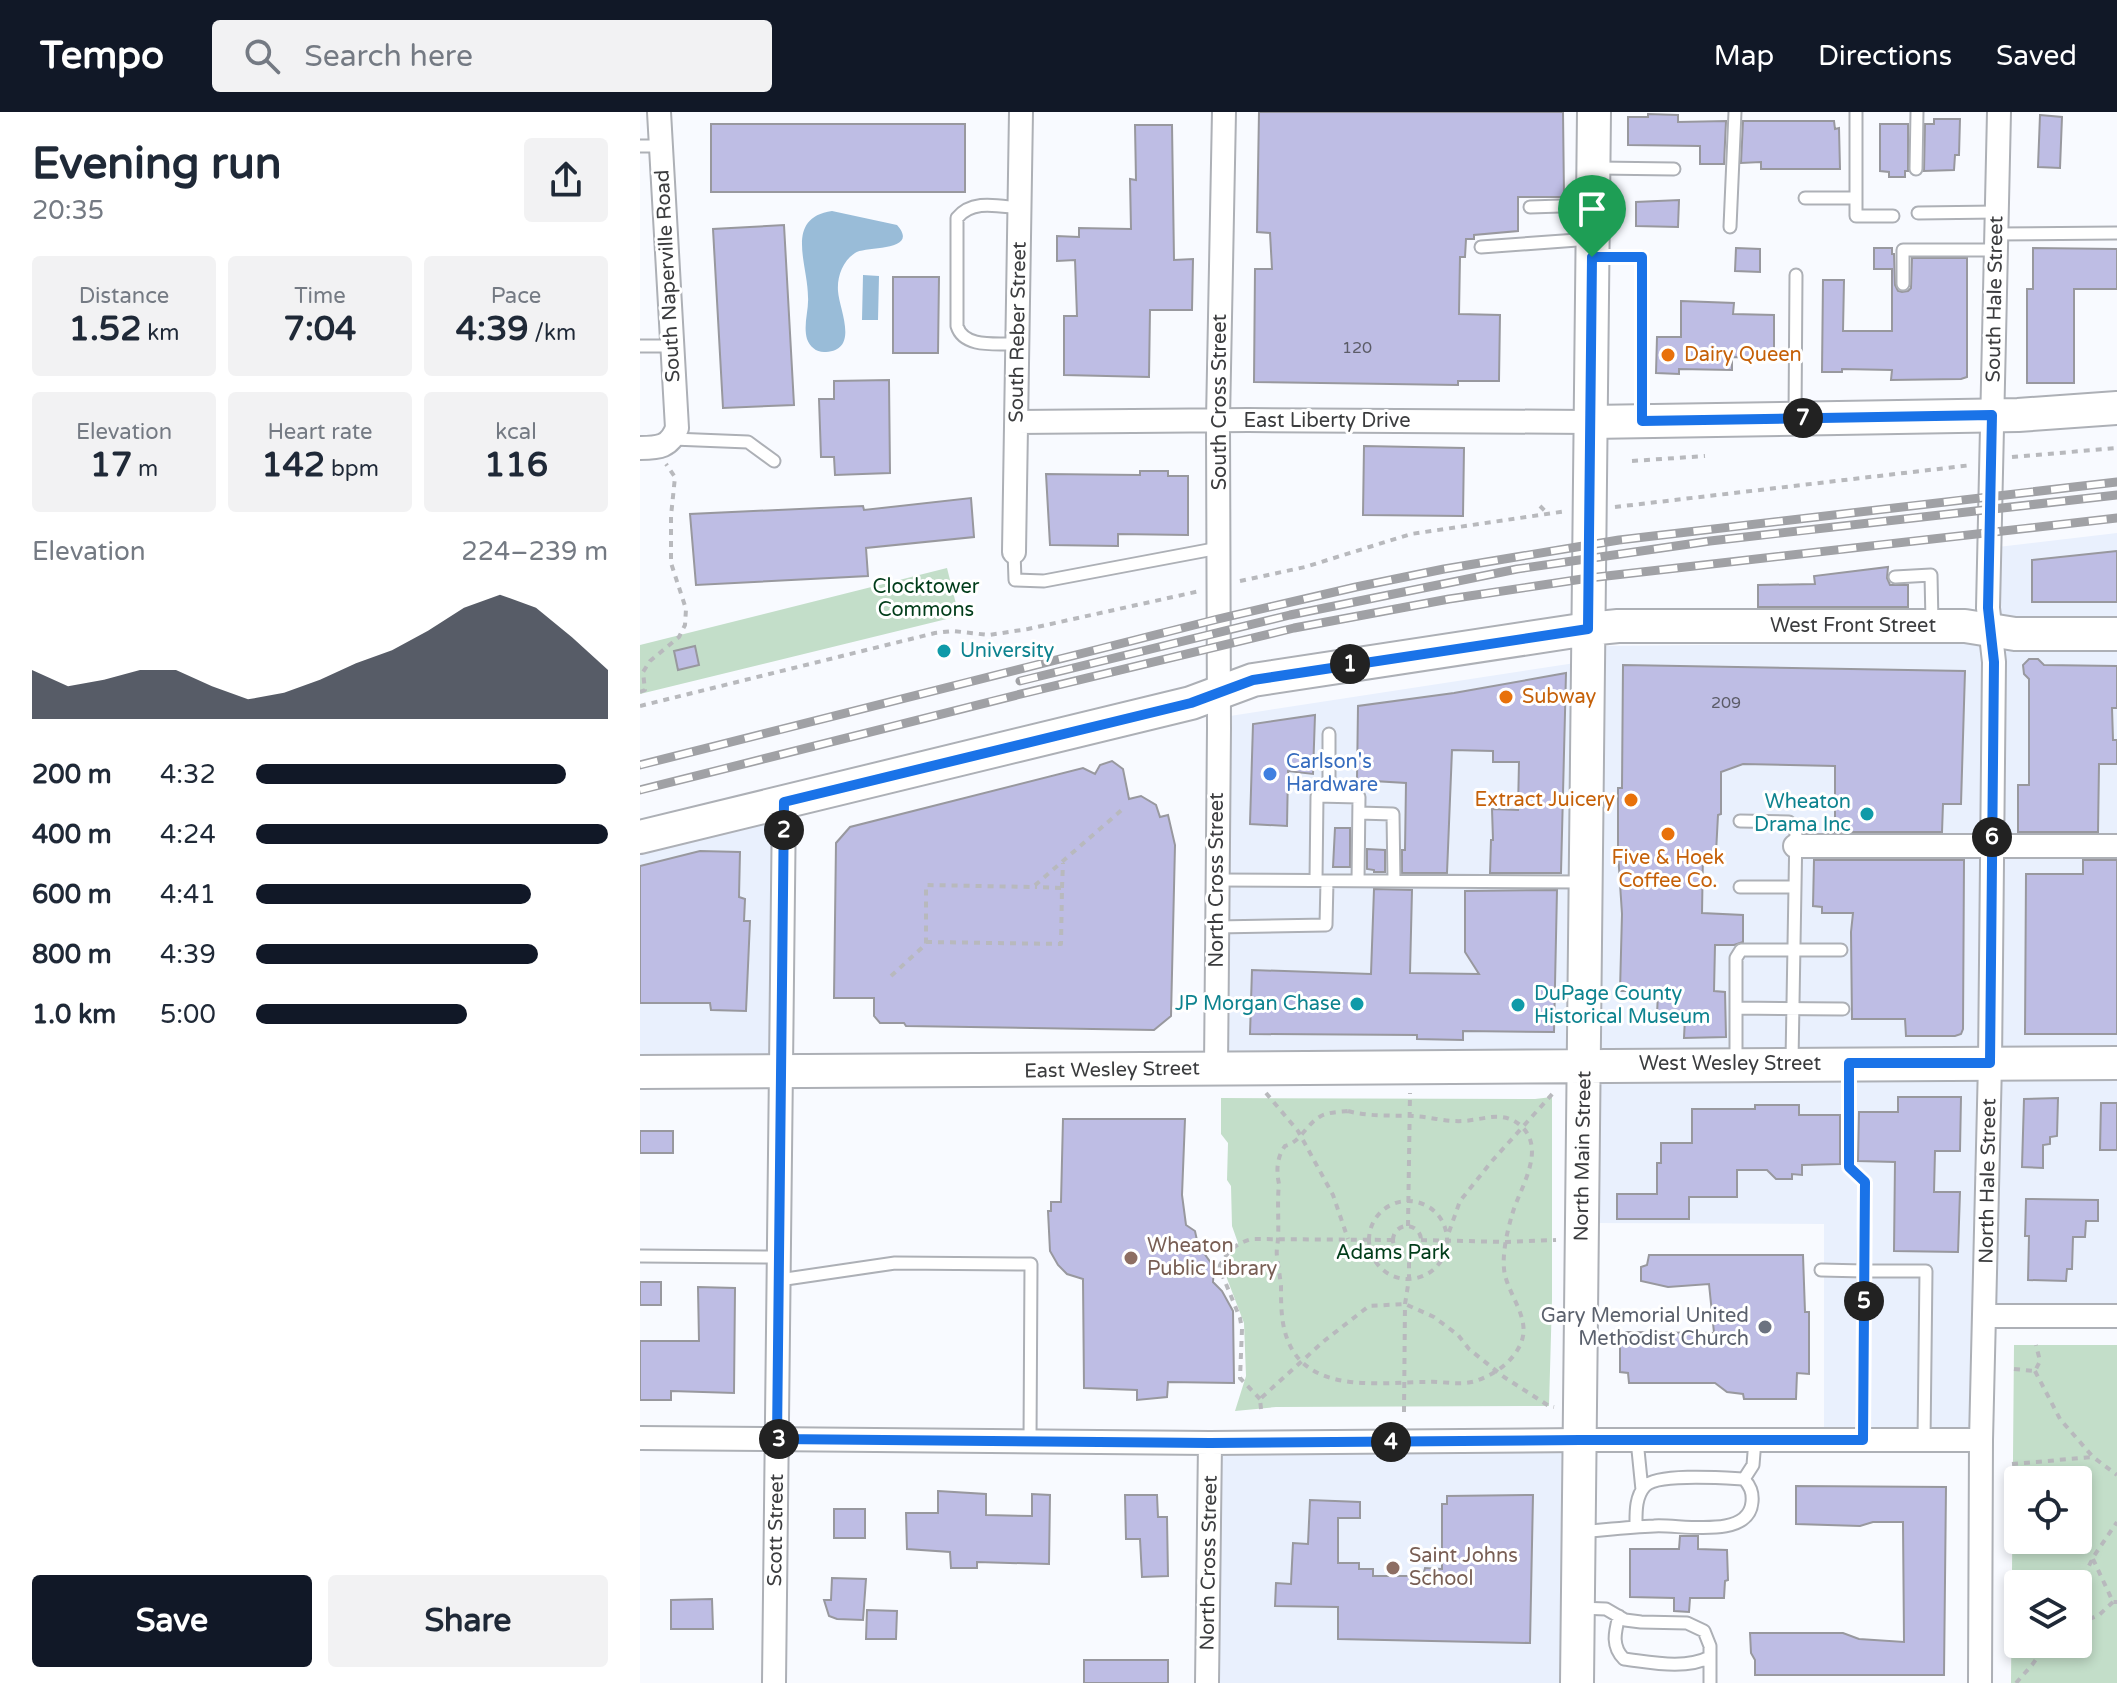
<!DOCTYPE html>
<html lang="en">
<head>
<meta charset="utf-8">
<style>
	:root { --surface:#fff; --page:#f2f2f3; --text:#1f2937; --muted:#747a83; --accent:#111827 }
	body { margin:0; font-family:"Varela Round",sans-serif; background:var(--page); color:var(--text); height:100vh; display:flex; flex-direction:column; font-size:30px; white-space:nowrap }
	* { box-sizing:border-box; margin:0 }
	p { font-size:26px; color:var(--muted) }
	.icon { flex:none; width:44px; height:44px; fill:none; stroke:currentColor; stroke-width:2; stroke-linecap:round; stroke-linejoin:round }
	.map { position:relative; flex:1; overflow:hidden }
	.details { display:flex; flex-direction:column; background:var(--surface); width:640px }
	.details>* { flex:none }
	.buttons { position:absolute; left:1364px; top:1354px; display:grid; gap:16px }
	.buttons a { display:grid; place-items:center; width:88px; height:88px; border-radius:8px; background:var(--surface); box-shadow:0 4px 12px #0003; font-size:40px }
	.pin { position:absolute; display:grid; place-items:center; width:68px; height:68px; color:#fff; margin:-82px -34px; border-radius:50% 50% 50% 0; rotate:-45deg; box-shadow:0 0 8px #0007 }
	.pin .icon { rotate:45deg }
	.km { position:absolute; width:40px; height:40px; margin:-20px; border-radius:50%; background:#222; color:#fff; font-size:22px; line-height:40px; text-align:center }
	.round { display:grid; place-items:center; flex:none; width:84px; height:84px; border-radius:8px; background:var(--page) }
	.head { display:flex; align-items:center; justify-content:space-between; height:136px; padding:0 32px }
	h1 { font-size:44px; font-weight:800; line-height:60px }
	.stats { display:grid; grid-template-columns:repeat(3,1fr); gap:12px; height:136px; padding:8px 32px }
	.stats div { display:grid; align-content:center; border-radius:8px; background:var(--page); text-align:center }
	.stats b { font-size:34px; font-weight:800 }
	.stats small { font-size:22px; font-weight:400 }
	.stats p { font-size:22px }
	.chart { height:224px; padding:16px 32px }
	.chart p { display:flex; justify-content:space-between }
	.chart svg { width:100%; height:144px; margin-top:8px; fill:var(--accent); opacity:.7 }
	.cta { display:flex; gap:16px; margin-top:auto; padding:16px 32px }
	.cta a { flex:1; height:92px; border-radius:8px; background:var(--accent); color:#fff; font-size:32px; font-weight:800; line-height:92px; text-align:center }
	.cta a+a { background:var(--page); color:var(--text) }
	ul { padding:0 32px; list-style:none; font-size:26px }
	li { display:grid; grid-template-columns:128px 96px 1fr; align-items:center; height:60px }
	li i { height:20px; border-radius:10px; background:var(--accent) }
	header { display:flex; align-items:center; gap:48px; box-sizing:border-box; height:112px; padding:0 40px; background:var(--accent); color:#fff }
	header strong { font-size:38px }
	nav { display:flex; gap:44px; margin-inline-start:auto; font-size:28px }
	.search { width:560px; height:72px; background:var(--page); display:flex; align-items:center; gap:20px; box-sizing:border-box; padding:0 28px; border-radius:8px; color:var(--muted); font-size:30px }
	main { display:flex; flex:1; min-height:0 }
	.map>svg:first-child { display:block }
	.built { fill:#e9f0fd }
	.green { fill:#c3dec9; fill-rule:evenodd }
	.water { fill:#99bcd8 }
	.building { fill:#bebde4; stroke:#98989e; stroke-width:2 }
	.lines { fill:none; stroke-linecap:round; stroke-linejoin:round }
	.lane-casing { stroke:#adb0b6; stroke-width:15 }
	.street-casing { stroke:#adb0b6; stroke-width:26 }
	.secondary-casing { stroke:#adb0b6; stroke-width:36 }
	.path { stroke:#b8b9bd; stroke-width:4; stroke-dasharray:6 6; stroke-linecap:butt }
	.lane { stroke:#fff; stroke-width:11 }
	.street { stroke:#fff; stroke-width:22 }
	.secondary { stroke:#fff; stroke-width:32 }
	.rail-casing { stroke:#a0a1a5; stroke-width:9 }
	.rail { stroke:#fff; stroke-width:6; stroke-dasharray:18; stroke-linecap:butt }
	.route-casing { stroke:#fff; stroke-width:16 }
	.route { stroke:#1a73e8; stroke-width:10 }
	.food-dot { fill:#e8710a; stroke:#fff; stroke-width:3 }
	.culture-dot { fill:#0f9aa8; stroke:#fff; stroke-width:3 }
	.shop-dot { fill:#3f7fe0; stroke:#fff; stroke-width:3 }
	.education-dot { fill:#8d6e63; stroke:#fff; stroke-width:3 }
	.worship-dot { fill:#6b7280; stroke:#fff; stroke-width:3 }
	.labels { text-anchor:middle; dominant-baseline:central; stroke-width:6; stroke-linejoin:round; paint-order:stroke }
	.number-label { font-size:16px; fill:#5c5c68 }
	.street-label { font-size:20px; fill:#3b3c3e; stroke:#fff }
	.food-label { font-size:20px; fill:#c56008; stroke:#fff; text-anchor:start }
	.park-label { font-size:20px; fill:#003c19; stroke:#fff }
	.culture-label { font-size:20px; fill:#0d838f; stroke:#fff; text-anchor:start }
	.shop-label { font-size:20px; fill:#366cbe; stroke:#fff; text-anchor:start }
	.education-label { font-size:20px; fill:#785e54; stroke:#fff; text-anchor:start }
	.worship-label { font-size:20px; fill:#5b616d; stroke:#fff; text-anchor:end }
</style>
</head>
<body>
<header>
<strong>Tempo</strong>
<div class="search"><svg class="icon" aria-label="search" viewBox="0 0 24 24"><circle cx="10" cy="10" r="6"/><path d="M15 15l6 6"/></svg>Search here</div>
<nav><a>Map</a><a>Directions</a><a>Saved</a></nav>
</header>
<main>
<section class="details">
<div class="head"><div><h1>Evening run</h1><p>20:35</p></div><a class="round"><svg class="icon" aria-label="share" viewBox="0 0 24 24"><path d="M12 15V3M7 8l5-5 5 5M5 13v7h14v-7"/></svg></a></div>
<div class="stats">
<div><p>Distance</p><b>1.52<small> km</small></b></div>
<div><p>Time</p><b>7:04</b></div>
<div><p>Pace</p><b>4:39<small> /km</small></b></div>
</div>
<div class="stats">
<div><p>Elevation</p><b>17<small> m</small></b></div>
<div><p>Heart rate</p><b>142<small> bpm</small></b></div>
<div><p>kcal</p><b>116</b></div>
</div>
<div class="chart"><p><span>Elevation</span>224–239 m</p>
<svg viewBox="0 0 160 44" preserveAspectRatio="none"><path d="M0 44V29L10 34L20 32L30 29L40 29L50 34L60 38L70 36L80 32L90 27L100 23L110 17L120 10L130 6L140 10L150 19L160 29V44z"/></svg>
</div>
<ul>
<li><b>200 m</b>4:32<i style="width:88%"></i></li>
<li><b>400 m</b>4:24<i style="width:100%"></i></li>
<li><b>600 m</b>4:41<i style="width:78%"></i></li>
<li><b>800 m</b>4:39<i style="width:80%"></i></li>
<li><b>1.0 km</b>5:00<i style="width:60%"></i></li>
</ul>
<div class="cta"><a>Save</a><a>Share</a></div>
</section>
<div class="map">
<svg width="1477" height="1571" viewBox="0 0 1477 1571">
	<rect width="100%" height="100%" fill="#f8faff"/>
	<path class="built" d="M1477,421V509H1357L1358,435Z
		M1477,529V943L956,944L960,534Z
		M935,551L937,944L585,947L590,604Z
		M136,702L132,952H0V736Z
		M1359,957H1477V1193H1357Z
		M1343,962L1331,1318L1184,1319V1112L952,1111L954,963Z
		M933,1336L930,1571H574L577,1340Z"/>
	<path class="green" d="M307,456L319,504L0,582V533Z
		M912,985V1187L909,1294L636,1295L595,1299L606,1264L604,1211L583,1156L598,1131L592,1114L591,1074L587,1068L588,1031L581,1022V986L895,987Z
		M1374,1233H1477V1571H1371ZM1438,1368V1428H1378V1368ZM1438,1472V1532H1378V1472Z"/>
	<path class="water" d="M192,99L257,113C281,140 225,134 215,141C203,149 197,164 198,179C199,197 220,238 186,240C177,241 170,235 167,227C163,213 169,198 168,185C168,152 144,106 192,99Z
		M223,163L239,164L238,208H222Z"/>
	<path class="building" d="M619,0H923L924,85H878V119L834,123V127H826L825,145H820L819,202L860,203L859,269H818V273L614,270L615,157H632L630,121L617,120Z
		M1008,2L1038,3V10L1086,9L1084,52H1060V34L988,33V5H1008Z
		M1400,3L1422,5L1420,56L1398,55Z
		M1294,7H1320L1319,43H1315L1314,58L1284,59L1285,12H1294Z
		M1103,9H1194L1195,17L1199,16L1200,57H1121V50L1101,51Z
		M71,12H325V80H71Z
		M1240,12H1268V59H1265V65H1249V60L1240,59Z
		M495,13H532L534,148L553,147L552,198H510L509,265L424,263V204H437L435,148L417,149V124L439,125V116L491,117L490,67L496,68Z
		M1039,88L1038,115L996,114V90Z
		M144,113L154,293L83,296L73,117Z
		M1096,136L1120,137V160L1095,159Z
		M1234,136H1252V142H1254L1255,173L1258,179L1262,180L1268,179L1271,176L1272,146H1327V265L1321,267L1251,268L1252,258L1202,257V260H1182L1183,168H1204L1203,219H1252V157H1234Z
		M1393,136L1477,137V177H1434V271H1387V177H1393Z
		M253,165H299L298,241H253Z
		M1041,189L1094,191L1093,202L1134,203V246L1092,245V258L1039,257V262L1016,261L1017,225H1041Z
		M249,268L250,361L195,363L194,345H181L179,287H194V269Z
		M724,334L824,336L823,404L723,403Z
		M500,359H528V364H548V423L478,422V434L410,433L406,362L500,363Z
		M331,386L334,425L226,436L228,464L56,473L50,402L223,394L224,398Z
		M1477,439V490H1392V448Z
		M1248,455L1247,466L1250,473H1268V495H1118V473L1175,472L1174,464Z
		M55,534L59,553L38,558L34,539Z
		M1389,547H1398L1404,553L1477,554V596H1472L1473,628H1477V652H1459L1458,720H1378V673H1389V567L1384,562L1383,553Z
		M983,553L1325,559L1321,692H1303L1302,720H1195V654L1103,652L1081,660V702L1078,703L1076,741H1063L1062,801L1103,803V830L1094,833H1075L1074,879L1085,880L1086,925L1044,926L1045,905L1017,904L1018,879H980L982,802L978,741V676H982Z
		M926,561L921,761H850L851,728H853L852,697L878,698L879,650H853V639L812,638L807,761H762V738H765L766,671L717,668L718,594L814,581Z
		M675,603L673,662L648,659L647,714L610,712L613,612Z
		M472,649L483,657L489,687L501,684L516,693L520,705L528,703L535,733L531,904L514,918L266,914L264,911H240L234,904V886H194L196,731L210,715L443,656L455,662L460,653Z
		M695,716H710V755H693Z
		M727,737L745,738V760H734V758L727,757Z
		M60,739L100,740L99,785L105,787L104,809H110L106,899L71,898L70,891H0V754Z
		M1174,748H1324L1323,917L1321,922L1315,924H1266L1265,907H1212L1211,820L1213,801H1182V795L1173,794Z
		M1443,748H1477V922H1385L1386,762H1443Z
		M734,777L772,778L770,861L839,862L825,840V779L917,778L914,920L823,919V928L777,927V923L610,922L612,858L731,862Z
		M1258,985H1321L1320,1039H1295L1294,1080H1320L1318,1140L1254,1139L1255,1050L1218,1049L1219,1000H1258Z
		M1418,986L1417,1024L1410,1025V1032L1403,1033V1056L1382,1055L1384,987Z
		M1461,991H1477V1038H1460Z
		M1115,993H1159V1003H1200V1052L1162,1053V1063L1152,1062V1067H1136L1127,1058H1097V1085H1049V1107H977V1082H1017V1051H1021V1031H1052V997H1115Z
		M423,1007H545L542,1083L546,1113L555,1119L558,1133L574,1155L573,1170L582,1179L593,1199L594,1271L528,1270L527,1285L497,1288V1278L444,1276L443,1167L427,1162L418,1153L410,1139L408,1099H411V1090H421Z
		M0,1019H33V1041H0Z
		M1386,1087L1458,1088V1109H1446L1445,1125H1433L1432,1157H1427L1426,1169L1388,1168L1389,1124H1385Z
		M1009,1143H1163L1165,1200H1169V1262L1157,1261L1156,1287H1104L1103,1282L1087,1280L1075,1271H989L988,1261L980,1260V1229L986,1228V1220L1074,1221L1069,1172L1028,1175L1001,1169V1155L1007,1153Z
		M0,1170H21V1193H0Z
		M58,1175L95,1176L94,1281L31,1279V1288H0V1229H59Z
		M1156,1374L1306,1375L1304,1563H1115V1548L1111,1541L1110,1521H1203L1219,1527L1264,1530L1263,1410H1233L1220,1414L1156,1412Z
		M298,1379L346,1382V1403L392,1404V1382L410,1383L409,1452L337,1450V1456H311L310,1440L267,1437L266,1401H298Z
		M485,1383H517L518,1405H527L528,1464L502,1465L500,1427H486Z
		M893,1383L890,1531L698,1527V1495L635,1494L636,1471L651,1472L653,1431L668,1432L670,1388L720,1390V1406H698V1451H719V1457H733V1464H783L785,1456L802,1457V1392H807V1384Z
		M194,1397H225V1426H194Z
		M1040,1424H1058V1437L1087,1438L1088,1468L1085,1469L1084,1486H1050L1049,1500L1034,1499V1486L990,1485V1437H1039Z
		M192,1466L226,1467L223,1508L197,1507L189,1504L184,1488H191Z
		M72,1487L73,1517H31V1488Z
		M227,1498L257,1499L256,1527H226Z
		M444,1548H528V1571H444Z"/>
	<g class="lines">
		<defs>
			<path id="lane" d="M1216,0V104H1253
				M0,34H21
				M958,56L1034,57
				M1276,57L1277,0
				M1165,86H1216
				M890,95L952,93
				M1278,101L1357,100
				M1090,115L1095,0
				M1356,122L1477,121
				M841,135L951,127
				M956,145H1002V306
				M1263,172V138H1356
				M378,232C358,231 324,237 317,214V106C332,87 358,94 379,96
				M0,234H31
				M1155,306L1156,163
				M33,327L108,330L134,349
				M374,440L375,468L404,469L579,436
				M1255,465L1291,463L1292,510
				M689,684V622
				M719,701L753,702L754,769
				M1100,709L1149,710L1156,717L1152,949
				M577,768L944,770
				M676,768L677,684L719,685L718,769
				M1100,775H1155
				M577,815L686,813L687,769
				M1096,896L1203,897
				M1096,951V846L1101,838H1201
				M0,1144L139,1145
				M1181,1158L1224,1159L1225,1070L1209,1055V953
				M139,1168L255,1151L391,1152L390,1329
				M997,1328L1002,1378
				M1223,1328L1224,1159H1286L1284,1328
				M1104,1367L1113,1353L1115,1328
				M939,1420C964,1418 989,1415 1014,1414C1040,1412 1109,1428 1112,1390C1113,1380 1110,1374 1104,1367C1085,1366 1018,1361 1005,1374C995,1385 996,1401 996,1415
				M939,1496L966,1497L985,1508L1001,1510L1047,1511L1064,1519L1070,1534V1545C1045,1558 1010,1550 984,1547C971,1534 975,1520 979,1504
				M1070,1545V1571"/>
			<path id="street" d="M377,310L608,308L950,310
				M0,336C19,336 30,335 37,316L19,0
				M374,440L381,0
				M1155,734H1477
				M576,956L579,616L578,308L584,0
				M1345,1204H1477
				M0,1326L570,1331L940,1328H1341
				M134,1571L144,690
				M567,1571L570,1331
				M1340,1571L1341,1328L1350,951L1354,550L1348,496L1359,0"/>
			<path id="secondary" d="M950,310L1378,303L1477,296
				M0,725L551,591L613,568L948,517L978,514H1325L1375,522H1477
				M0,960C492,960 985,951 1477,951
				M937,1571L954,0"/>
		</defs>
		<use href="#lane" class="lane-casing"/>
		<use href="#street" class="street-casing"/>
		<use href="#secondary" class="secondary-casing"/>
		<path class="path" d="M1372,345L1477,336
			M992,349L1065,344
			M900,394L907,401
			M975,395L1332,353
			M600,469L665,455L771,422L927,399
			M0,580L5,578L3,560L10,549L39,525L45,513L46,497L31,451V404L35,365L26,352
			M0,594L295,521L313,519L349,523L388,517L560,479
			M422,776L423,751
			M286,830L421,832L422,776L395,775
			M251,864L286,832V773L393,775L484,696
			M626,981L658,1019L693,1083L708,1127
			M708,999C730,1005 752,1003 774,1004C790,1005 807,1010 823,1009C843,1008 862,998 880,1013C908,1037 879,1077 872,1103C867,1120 861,1146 865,1163C871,1188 894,1211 878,1237C869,1253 852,1263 836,1269C820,1274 803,1269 788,1270C745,1270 679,1281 653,1239C641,1219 641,1197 641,1174C640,1164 638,1154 637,1144C636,1138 638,1132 638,1126C639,1108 637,1090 639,1072C636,1058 637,1045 645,1034C661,1030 666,1012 681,1004C689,1000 699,1000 708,999Z
			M729 1128a39 39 0 1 1 78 0a39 39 0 1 1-78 0Z
			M768,1114L770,981
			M753 1128a14 14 0 1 1 28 0a14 14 0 1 1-28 0Z
			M809,1120L820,1089L852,1049L915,979
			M781,1128L867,1130L916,1128
			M1374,1257L1395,1259L1400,1249L1396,1233
			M1395,1259L1420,1307L1453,1345L1477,1363
			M620,1287L600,1266L602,1217L600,1206L579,1155C588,1139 594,1132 612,1127L753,1128
			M621,1297L620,1287L684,1229L729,1194L765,1192L794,1205L818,1223L829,1237L864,1265L909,1294L914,1295
			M764,1300L765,1192L769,1167V1142
			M1372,1352L1453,1345
			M1453,1447L1473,1490H1477
			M1438,1475L1454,1444L1477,1410
			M1438,1512L1459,1503L1473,1490
			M1376,1571L1392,1553L1407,1532"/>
		<use href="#lane" class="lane"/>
		<use href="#street" class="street"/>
		<use href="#secondary" class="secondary"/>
		<defs>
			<path id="rail" d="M380,569L650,503L877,457L1070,429L1477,383
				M0,653L578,507L716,475L804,457L979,428L1477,370
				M0,678L377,583L654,516L809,487L949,466L1477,406"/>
		</defs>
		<use href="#rail" class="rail-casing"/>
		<use href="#rail" class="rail"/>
	</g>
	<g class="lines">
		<defs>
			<path id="route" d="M952,145H1002V309L1352,303L1348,496L1354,550L1350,951H1209V1055L1225,1070L1223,1328H940L570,1331L137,1327L144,690L551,591L613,568L948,517Z"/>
		</defs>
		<use href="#route" class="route-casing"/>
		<use href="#route" class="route"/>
	</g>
	<g class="food-dot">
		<circle cx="1028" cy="243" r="8"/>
		<circle cx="866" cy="585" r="8"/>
		<circle cx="991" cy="688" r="8"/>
		<circle cx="1028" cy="722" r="8"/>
	</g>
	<g class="culture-dot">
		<circle cx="304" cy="539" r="8"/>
		<circle cx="1227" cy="702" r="8"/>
		<circle cx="717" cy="892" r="8"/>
		<circle cx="878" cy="893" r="8"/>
	</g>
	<circle class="shop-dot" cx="630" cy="662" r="8"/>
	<g class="education-dot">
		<circle cx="491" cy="1146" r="8"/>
		<circle cx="753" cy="1456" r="8"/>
	</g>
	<circle class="worship-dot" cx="1125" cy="1215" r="8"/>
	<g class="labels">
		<g class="number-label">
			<text x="717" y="236">120</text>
			<text x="1086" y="591">209</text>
		</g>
		<g class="street-label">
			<text transform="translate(28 164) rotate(-93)">South Naperville Road</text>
			<text transform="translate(1355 187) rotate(-89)">South Hale Street</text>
			<text transform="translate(378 220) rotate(-89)">South Reber Street</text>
			<text transform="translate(580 290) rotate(-90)">South Cross Street</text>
			<text x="687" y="309">East Liberty Drive</text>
			<text x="1213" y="514">West Front Street</text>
			<text transform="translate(577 768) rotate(-90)">North Cross Street</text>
			<text x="1090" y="952">West Wesley Street</text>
			<text transform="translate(472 958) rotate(-1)">East Wesley Street</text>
			<text transform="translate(943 1044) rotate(-89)">North Main Street</text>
			<text transform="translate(1348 1069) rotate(-89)">North Hale Street</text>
			<text transform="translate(136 1418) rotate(-89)">Scott Street</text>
			<text transform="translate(569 1451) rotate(-89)">North Cross Street</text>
		</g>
		<g class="food-label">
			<text x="1044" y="243">Dairy Queen</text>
			<text x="882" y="585">Subway</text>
			<text x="975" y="688" text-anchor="end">Extract Juicery</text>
			<text x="1028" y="746" text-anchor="middle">Five &amp; Hoek<tspan x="1028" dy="23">Coffee Co.</tspan></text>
		</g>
		<g class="park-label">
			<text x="286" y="475">Clocktower<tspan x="286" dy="23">Commons</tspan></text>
			<text x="753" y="1141">Adams Park</text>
		</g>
		<g class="culture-label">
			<text x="320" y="539">University</text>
			<text x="1211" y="690" text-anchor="end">Wheaton<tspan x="1211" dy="23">Drama Inc</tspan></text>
			<text x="894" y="882">DuPage County<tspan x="894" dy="23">Historical Museum</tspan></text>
			<text x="701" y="892" text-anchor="end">JP Morgan Chase</text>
		</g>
		<g class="shop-label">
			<text x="646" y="650">Carlson's<tspan x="646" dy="23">Hardware</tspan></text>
		</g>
		<g class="education-label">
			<text x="507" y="1134">Wheaton<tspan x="507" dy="23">Public Library</tspan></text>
			<text x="769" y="1444">Saint Johns<tspan x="769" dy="23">School</tspan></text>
		</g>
		<g class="worship-label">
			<text x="1109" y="1204">Gary Memorial United<tspan x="1109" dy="23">Methodist Church</tspan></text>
		</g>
	</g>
</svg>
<div class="buttons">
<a><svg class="icon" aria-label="locate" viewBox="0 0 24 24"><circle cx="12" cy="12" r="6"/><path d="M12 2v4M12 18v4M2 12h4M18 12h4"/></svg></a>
<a><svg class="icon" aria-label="layers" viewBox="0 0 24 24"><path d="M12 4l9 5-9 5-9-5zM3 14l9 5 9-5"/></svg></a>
</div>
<div class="pin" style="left:952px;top:145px;background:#1e9e55"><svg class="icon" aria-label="arrive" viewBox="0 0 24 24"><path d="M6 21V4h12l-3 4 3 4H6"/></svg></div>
<b class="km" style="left:710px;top:552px">1</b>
<b class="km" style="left:144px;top:718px">2</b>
<b class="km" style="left:139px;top:1327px">3</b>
<b class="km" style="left:751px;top:1330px">4</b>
<b class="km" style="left:1224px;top:1189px">5</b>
<b class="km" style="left:1352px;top:725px">6</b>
<b class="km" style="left:1163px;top:306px">7</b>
</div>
</main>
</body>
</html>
